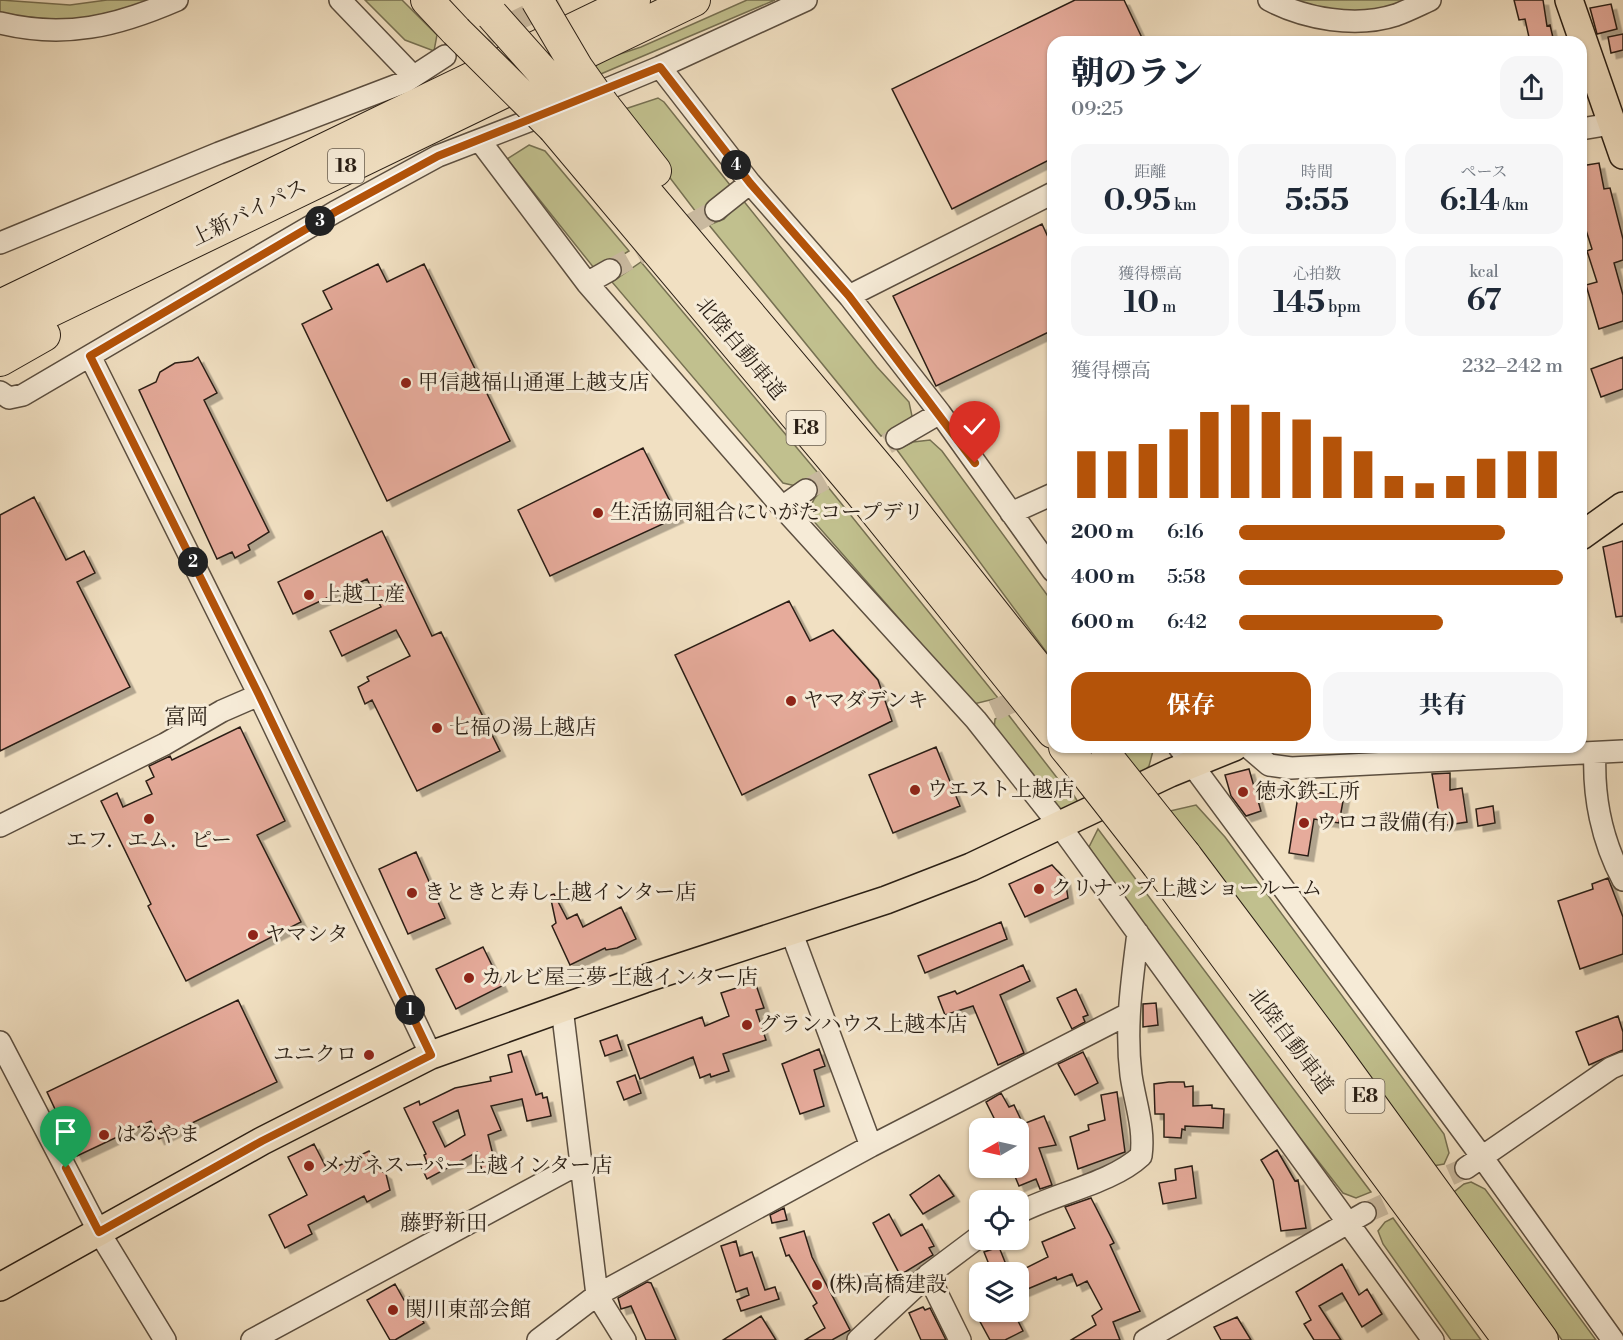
<!DOCTYPE html>
<html lang="ja">
<head>
<meta charset="utf-8">
<style>
	:root { --surface:#fff; --page:#f6f6f7; --text:#1f2937; --muted:#747a83; --accent:#b45309 }
	body { margin:0; font-family:"Libre Bodoni","Noto Serif JP",serif; background:var(--page); color:var(--text); height:100vh; display:flex; flex-direction:column; font-size:22px; white-space:nowrap }
	* { box-sizing:border-box; margin:0 }
	p { font-size:20px; color:var(--muted) }
	.icon { flex:none; width:33px; height:33px; fill:none; stroke:currentColor; stroke-width:2; stroke-linecap:round; stroke-linejoin:round }
	.map { position:relative; flex:1; overflow:hidden }
	.details { position:absolute; left:1047px; top:36px; width:540px; height:717px; display:flex; flex-direction:column; background:var(--surface); border-radius:18px; box-shadow:0 2px 4px #0004 }
	.details>* { flex:none }
	.needle { width:39px; rotate:261deg }
	.fabs { position:absolute; left:969px; top:1118px; display:grid; gap:12px }
	.fabs a { display:grid; place-items:center; width:60px; height:60px; border-radius:12px; background:var(--surface); box-shadow:0 2px 4px #0004; font-size:30px }
	.pin { position:absolute; display:grid; place-items:center; width:51px; height:51px; color:#fff; margin:-62px -26px; border-radius:50% 50% 50% 0; rotate:-45deg; box-shadow:0 0 6px #0007 }
	.pin .icon { rotate:45deg }
	.km { position:absolute; width:30px; height:30px; margin:-15px; border-radius:50%; background:#222; color:#fff; font-size:16px; line-height:30px; text-align:center }
	.round { display:grid; place-items:center; flex:none; width:63px; height:63px; border-radius:18px; background:var(--page) }
	.summary { display:flex; align-items:center; justify-content:space-between; height:102px; padding:0 24px }
	h1 { font-size:33px; font-weight:800; line-height:45px }
	.stats { display:grid; grid-template-columns:repeat(3,1fr); gap:9px; height:102px; padding:6px 24px }
	.stats div { display:grid; align-content:center; border-radius:15px; background:var(--page); text-align:center }
	.stats b { font-size:30px; font-weight:800 }
	.stats small { font-size:16px; font-weight:400 }
	.stats p { font-size:16px }
	.chart { height:168px; padding:12px 24px }
	.chart p { display:flex; justify-content:space-between }
	.chart svg { width:100%; height:108px; margin-top:6px; stroke:var(--accent); stroke-width:6 }
	.cta { display:flex; gap:12px; margin-top:auto; padding:12px 24px }
	.cta a { flex:1; height:69px; border-radius:18px; background:var(--accent); color:#fff; font-size:24px; font-weight:800; line-height:69px; text-align:center }
	.cta a+a { background:var(--page); color:var(--text) }
	ul { padding:0 24px; list-style:none; font-size:20px }
	li { display:grid; grid-template-columns:96px 72px 1fr; align-items:center; height:45px }
	li i { height:15px; border-radius:8px; background:var(--accent) }
	.map>svg:first-child { display:block }
	.green { fill:#c1c08e; stroke:#767052; stroke-width:1.5 }
	.building { fill:#e6ab9b; stroke:#2a1f15; stroke-width:1.5; fill-rule:evenodd; filter:url(#shadow) }
	.lines { fill:none; stroke-linecap:round; stroke-linejoin:round }
	.minor-tunnel { stroke:#c9b99f; stroke-width:21; stroke-dasharray:21 10; stroke-linecap:butt }
	.minor-casing { stroke:#5c4f40; stroke-width:24 }
	.major-casing { stroke:#2a1f15; stroke-width:30 }
	.highway-casing { stroke:#2a1f15; stroke-width:34 }
	.minor { stroke:#f6ebd7; stroke-width:21 }
	.major { stroke:#f1e0c2; stroke-width:27 }
	.highway { stroke:#f1e0c2; stroke-width:32 }
	.highway-bridge-casing { stroke:#2a1f15; stroke-width:34; stroke-linecap:butt }
	.highway-bridge { stroke:#f1e0c2; stroke-width:32 }
	.route-casing { stroke:#fff; stroke-width:12 }
	.route { stroke:#b45309; stroke-width:8 }
	.poi-dot { fill:#8f2418; stroke:#f6ebd7; stroke-width:2 }
	.labels { text-anchor:middle; dominant-baseline:central; stroke-width:6; stroke-linejoin:round; paint-order:stroke }
	.shield { fill:#f6ebd7; stroke:#675c4f; stroke-width:1.5 }
	.shield-label { font-size:20px; font-weight:bold; fill:#2a1f15 }
	.street-label { font-size:21px; fill:#2a1f15; stroke:#f6ebd7 }
	.poi-label { font-size:21px; fill:#2a1f15; stroke:#f6ebd7; text-anchor:start }
	.neighbourhood-label { font-size:22px; fill:#2a1f15; stroke:#f6ebd7 }
</style>
</head>
<body>
<div class="map">
<svg width="1623" height="1340" viewBox="0 0 1623 1340">
	<defs>
		<filter id="shadow"><feDropShadow dx="5.5" dy="5.5" stdDeviation="0" flood-color="#0004"/></filter>
	</defs>
	<rect width="100%" height="100%" fill="#f1e0c2"/>
	<filter id="stains"><feTurbulence type="fractalNoise" baseFrequency=".00333" numOctaves="4"/><feColorMatrix values="0 0 0 0 .2 0 0 0 0 .09 0 0 0 0 .02 0 0 0 .5 -.17"/></filter>
	<radialGradient id="worn" r=".72"><stop offset=".6" stop-color="#630" stop-opacity="0"/><stop offset="1" stop-color="#630" stop-opacity=".3"/></radialGradient>
	<path class="green" d="M0,0L70,5L107,0H158L81,21L11,16L0,12Z
		M365,0H402L437,35L434,51L405,40Z
		M747,0H775L596,76L587,65L641,47Z
		M1292,0H1405C1361,19 1335,12 1292,0Z
		M658,98L664,102L730,185L711,203L696,212L619,111Z
		M529,145L545,151L629,251L604,266L594,268L507,159Z
		M742,199L877,367L909,402L912,416L903,426L881,436L709,225L724,219Z
		M641,262L818,473L796,486L783,483L612,282Z
		M930,440L942,451L1053,603V661L897,450L913,442Z
		M828,487L998,698L974,704L810,517C810,501 815,495 828,487Z
		M1007,713L1061,783L1070,789L1078,802L1063,812L1055,808L994,730L995,719Z
		M1118,747H1154L1149,766L1140,776Z
		M1196,805L1225,837L1444,1134L1449,1153L1444,1164L1433,1166L1170,811Z
		M1098,829L1371,1192L1356,1198L1343,1193C1256,1081 1166,968 1089,847Z
		M1471,1182L1485,1189L1596,1340H1562L1454,1192L1464,1184Z
		M1393,1218L1481,1340H1451L1383,1244L1378,1231L1385,1222Z"/>
	<path class="building" d="M1075,0H1124L1144,42H1053V158L952,209L892,89Z
		M1514,0H1543L1547,26L1550,25L1554,42H1530L1525,19L1519,20Z
		M1611,4L1617,29L1597,34L1590,8Z
		M1623,34V50L1611,53L1608,37Z
		M1599,163L1604,189L1610,188L1623,239V260L1614,263L1623,295V321L1599,329L1586,285L1597,282L1587,251L1592,249L1585,227L1581,200V166Z
		M1042,224L1053,248V330L936,386L893,296Z
		M378,264L387,282L424,264L510,441L387,501L302,324L332,309L323,291Z
		M198,357L217,393L204,400L269,532L248,545L250,550L235,558L232,552L217,559L139,390L156,382L160,372L175,363L192,361Z
		M1623,357V389L1601,397L1591,369Z
		M643,448L678,517L550,576L518,510Z
		M34,497L66,560L84,551L95,573L77,582L130,687L0,751V515Z
		M382,531L432,636L441,632L500,751L417,791L372,700L365,704L358,687L369,681L367,677L410,656L396,630L342,656L330,631L381,607L367,579L293,614L278,582Z
		M1623,541V616L1616,617L1603,547Z
		M789,601L810,641L833,630L878,680L892,721L742,795L675,655Z
		M240,727L285,821L257,835L301,922L186,981L148,906L151,904L101,801L117,793L123,807L152,794L146,781L154,777L149,766L170,756L172,760Z
		M936,747L960,806L893,833L869,775Z
		M1249,769L1261,811L1246,816L1231,796L1225,775Z
		M1450,773V790L1462,788L1467,822L1441,826L1432,774Z
		M1299,790L1344,796L1339,823L1314,819L1308,856L1289,853Z
		M1493,806L1495,823L1478,826L1476,809Z
		M416,852L445,918L408,934L379,869Z
		M1052,865L1065,879L1068,898L1025,917L1009,884Z
		M1608,878L1623,917V954L1580,969L1558,901L1593,889L1592,884Z
		M554,894L567,919L577,914L583,927L621,907L636,939L617,948L606,950L605,948L570,965L552,926L556,923L550,895Z
		M1001,922L1007,939L925,973L918,956Z
		M483,947L502,986L456,1009L436,969Z
		M1023,965L1030,981L1000,995L1024,1053L998,1065L973,1006L945,1015L938,997L955,991L957,994Z
		M755,982L764,1008L756,1010L766,1040L723,1054L729,1071L711,1077L710,1074L700,1078L693,1057L640,1079L628,1045L702,1017L705,1026L729,1016L721,993Z
		M1076,989L1088,1015L1083,1017L1085,1022L1072,1029L1057,998Z
		M238,1000L277,1082L159,1139L151,1121L77,1156L47,1092Z
		M1156,1003L1158,1025L1143,1027V1004Z
		M1618,1016L1623,1032V1050L1589,1065L1576,1032Z
		M617,1035L622,1050L605,1056L600,1041Z
		M819,1049L825,1066L814,1070L824,1106L800,1114L782,1064Z
		M521,1051L536,1095L542,1093L543,1098L547,1097L551,1116L527,1121L522,1099L491,1106L501,1130L488,1135L496,1167L482,1170L477,1152L427,1179L421,1166L427,1163L424,1155L426,1154L404,1108L419,1101L420,1105L455,1088L491,1081L490,1077L512,1072L508,1055ZM458,1110L465,1135L445,1147L433,1122Z
		M1083,1052L1098,1083L1075,1095L1058,1064Z
		M635,1075L641,1093L624,1100L617,1082Z
		M1169,1082H1184L1185,1087L1193,1086V1106L1212,1105V1108L1224,1109L1223,1128L1185,1126V1130L1182,1129L1181,1138L1164,1137V1114H1155L1154,1084Z
		M1117,1092L1125,1152L1078,1169L1070,1137L1089,1130L1088,1125L1105,1120L1101,1095Z
		M1001,1093L1009,1107L1014,1105L1023,1124L1044,1116L1056,1145L1039,1148L1052,1185L1040,1189L1036,1179L1019,1186L1011,1167H1018V1128H999L986,1102Z
		M314,1144L328,1171L369,1151L380,1170L386,1174L390,1190L367,1202L364,1196L308,1225L312,1234L285,1248L269,1215L307,1195L288,1157Z
		M1277,1150L1295,1181L1298,1180L1306,1228L1281,1231L1273,1180L1261,1160Z
		M1192,1166L1196,1198L1163,1204L1159,1183L1176,1180L1175,1169Z
		M939,1175L954,1196L923,1214L910,1195Z
		M1091,1198L1114,1243L1110,1245L1140,1311L1113,1322L1120,1340H1071L1096,1325L1092,1316L1102,1309L1087,1281L1077,1286L1072,1274L1057,1280L1056,1277L1018,1293V1272L1048,1257L1042,1242L1075,1228L1065,1207Z
		M784,1208L787,1220L772,1223L770,1215Z
		M889,1214L901,1236L922,1224L934,1246L929,1248L933,1255L900,1275L873,1223Z
		M804,1231L812,1257L850,1330L832,1340H805L825,1328L813,1306L817,1303L789,1255L786,1256L780,1238Z
		M736,1241L740,1256L752,1252L765,1290L775,1287L779,1299L741,1311L737,1300L749,1295L747,1288L736,1292L721,1246Z
		M999,1247L1009,1272H992L984,1252Z
		M1342,1264L1359,1295L1367,1289L1382,1314L1362,1327L1342,1293L1319,1306L1341,1340H1314L1304,1324L1311,1320L1296,1292Z
		M647,1282L651,1283L676,1340H646L631,1306L621,1309L618,1298Z
		M395,1284L404,1300L409,1297L424,1323L395,1340H390L367,1300Z
		M923,1307L925,1310L930,1308L946,1340H921L909,1313Z
		M986,1311H1013L1023,1331L1005,1340H990L977,1316Z
		M761,1316L776,1340H723Z
		M1237,1317L1251,1340H1221L1214,1327Z"/>
	<g class="lines">
		<path class="minor-tunnel" d="M459,49L558,0
			M610,270L716,210
			M806,490L897,438
			M993,711L1034,692
			M1365,1213L1466,1168"/>
		<defs>
			<path id="minor" d="M340,0L413,76
				M1269,0C1305,19 1356,28 1396,15C1407,11 1419,5 1430,0
				M0,23C65,39 117,26 177,0
				M660,67L750,183L849,296L940,413L1053,571
				M583,99L660,67L806,0
				M1581,129L1611,124
				M480,141L587,283L782,507L976,720L1060,826L1433,1340
				M716,210L750,183
				M0,243L219,153L405,82L445,56
				M587,283L610,270
				M849,296L1053,193
				M90,356L259,695L431,1055
				M0,392L9,398L23,395L335,212L438,156L552,112
				M897,438L940,413
				M782,507L806,490
				M1011,513L1053,494
				M1179,747L1482,1157L1613,1340
				M1248,747L1269,765L1291,768L1623,751
				M1595,753C1593,796 1602,841 1623,880
				M0,826L165,744L222,711L259,695
				M791,931L871,1146
				M562,1008L597,1295L625,1340
				M0,1042L99,1232L165,1340
				M1466,1168L1611,1068L1623,1063
				M1018,1213C1056,1193 1112,1183 1141,1156C1145,1128 1135,1103 1131,1075C1125,1027 1132,980 1138,933
				M928,1275L960,1340
				M252,1340L582,1162
				M538,1340L597,1295L871,1146L1128,1014
				M858,1340L928,1275L980,1236
				M1145,1340L1365,1213"/>
			<path id="major" d="M1569,0L1623,155
				M1581,536L1623,506
				M0,1287L262,1141L431,1055L644,979L886,900L971,867L1170,773L1234,747"/>
			<path id="highway" d="M427,0L456,31
				M604,106L655,171
				M580,114L887,478L1053,688
				M554,128L861,493L1053,732
				M0,306L634,0
				M0,335L694,0
				M0,360L44,335
				M1065,747L1083,769
				M1185,855L1330,1048L1542,1340
				M1158,865L1509,1340"/>
		</defs>
		<use href="#minor" class="minor-casing"/>
		<use href="#major" class="major-casing"/>
		<use href="#highway" class="highway-casing"/>
		<use href="#minor" class="minor"/>
		<use href="#major" class="major"/>
		<use href="#highway" class="highway"/>
		<defs>
			<path id="highway-bridge" d="M537,0L577,68L604,106
				M492,15L580,114
				M456,31L554,128
				M1107,757L1185,855
				M1083,769L1158,865"/>
		</defs>
		<use href="#highway-bridge" class="highway-bridge-casing"/>
		<use href="#highway-bridge" class="highway-bridge"/>
	</g>
	<g class="lines">
		<defs>
			<path id="route" d="M66,1168L99,1232L262,1141L431,1055L259,695L90,356L335,212L438,156L660,67L750,183L849,296L975,463"/>
		</defs>
		<use href="#route" class="route-casing"/>
		<use href="#route" class="route"/>
	</g>
	<g class="poi-dot">
		<circle cx="406" cy="383" r="6"/>
		<circle cx="598" cy="513" r="6"/>
		<circle cx="309" cy="595" r="6"/>
		<circle cx="791" cy="701" r="6"/>
		<circle cx="437" cy="728" r="6"/>
		<circle cx="915" cy="790" r="6"/>
		<circle cx="1243" cy="792" r="6"/>
		<circle cx="149" cy="819" r="6"/>
		<circle cx="1304" cy="823" r="6"/>
		<circle cx="1039" cy="889" r="6"/>
		<circle cx="412" cy="893" r="6"/>
		<circle cx="253" cy="935" r="6"/>
		<circle cx="469" cy="978" r="6"/>
		<circle cx="747" cy="1025" r="6"/>
		<circle cx="369" cy="1055" r="6"/>
		<circle cx="104" cy="1135" r="6"/>
		<circle cx="309" cy="1166" r="6"/>
		<circle cx="817" cy="1285" r="6"/>
		<circle cx="393" cy="1310" r="6"/>
	</g>
	<g class="labels">
		<g class="shield">
			<rect x="328" y="149" width="36" height="34" rx="4.5"/>
			<rect x="786.5" y="411" width="39" height="34" rx="4.5"/>
			<rect x="1345.5" y="1079" width="39" height="34" rx="4.5"/>
		</g>
		<g class="shield-label">
			<text x="346" y="166">18</text>
			<text x="806" y="428">E8</text>
			<text x="1365" y="1096">E8</text>
		</g>
		<g class="street-label">
			<text transform="translate(249 213) rotate(-26)">上新バイパス</text>
			<text transform="translate(740 349) rotate(50)">北陸自動車道</text>
			<text transform="translate(1290 1041) rotate(53)">北陸自動車道</text>
		</g>
		<g class="poi-label">
			<text x="418" y="383">甲信越福山通運上越支店</text>
			<text x="610" y="513">生活協同組合にいがたコープデリ</text>
			<text x="321" y="595">上越工産</text>
			<text x="803" y="701">ヤマダデンキ</text>
			<text x="449" y="728">七福の湯上越店</text>
			<text x="927" y="790">ウエスト上越店</text>
			<text x="1255" y="792">徳永鉄工所</text>
			<text x="1316" y="823">ウロコ設備(有)</text>
			<text x="149" y="841" text-anchor="middle">エフ．エム．ピー</text>
			<text x="1051" y="889">クリナップ上越ショールーム</text>
			<text x="424" y="893">きときと寿し上越インター店</text>
			<text x="265" y="935">ヤマシタ</text>
			<text x="481" y="978">カルビ屋三夢 上越インター店</text>
			<text x="759" y="1025">グランハウス上越本店</text>
			<text x="357" y="1055" text-anchor="end">ユニクロ</text>
			<text x="116" y="1135">はるやま</text>
			<text x="321" y="1166">メガネスーパー上越インター店</text>
			<text x="829" y="1285">(株)高橋建設</text>
			<text x="405" y="1310">関川東部会館</text>
		</g>
		<g class="neighbourhood-label">
			<text x="186" y="717">富岡</text>
			<text x="444" y="1223">藤野新田</text>
		</g>
	</g>
	<rect width="100%" height="100%" filter="url(#stains)"/>
	<rect width="100%" height="100%" fill="url(#worn)"/>
</svg>
<div class="fabs">
<a><svg class="needle" viewBox="-14 -14 28 28"><path d="M0-13l5 13h-10z" fill="#e53935"/><path d="M0 13l5-13h-10z" fill="#747a83"/></svg></a>
<a><svg class="icon" aria-label="locate" viewBox="0 0 24 24"><circle cx="12" cy="12" r="6"/><path d="M12 2v4M12 18v4M2 12h4M18 12h4"/></svg></a>
<a><svg class="icon" aria-label="layers" viewBox="0 0 24 24"><path d="M12 4l9 5-9 5-9-5zM3 14l9 5 9-5"/></svg></a>
</div>
<div class="pin" style="left:66px;top:1168px;background:#1e9e55"><svg class="icon" aria-label="arrive" viewBox="0 0 24 24"><path d="M6 21V4h12l-3 4 3 4H6"/></svg></div>
<div class="pin" style="left:975px;top:463px;background:#d93025"><svg class="icon" aria-label="check" viewBox="0 0 24 24"><path d="M5 12l5 5 9-10"/></svg></div>
<b class="km" style="left:410px;top:1010px">1</b>
<b class="km" style="left:193px;top:562px">2</b>
<b class="km" style="left:320px;top:221px">3</b>
<b class="km" style="left:736px;top:165px">4</b>
<section class="details">
<div class="summary"><div><h1>朝のラン</h1><p>09:25</p></div><a class="round"><svg class="icon" aria-label="share" viewBox="0 0 24 24"><path d="M12 15V3M7 8l5-5 5 5M5 13v7h14v-7"/></svg></a></div>
<div class="stats">
<div><p>距離</p><b>0.95<small> km</small></b></div>
<div><p>時間</p><b>5:55</b></div>
<div><p>ペース</p><b>6:14<small> /km</small></b></div>
</div>
<div class="stats">
<div><p>獲得標高</p><b>10<small> m</small></b></div>
<div><p>心拍数</p><b>145<small> bpm</small></b></div>
<div><p>kcal</p><b>67</b></div>
</div>
<div class="chart"><p><span>獲得標高</span>232–242 m</p>
<svg viewBox="0 0 160 44" preserveAspectRatio="none"><path d="M5 44V25M15 44V25M25 44V22M35 44V16M45 44V9M55 44V6M65 44V9M75 44V12M85 44V19M95 44V25M105 44V35M115 44V38M125 44V35M135 44V28M145 44V25M155 44V25"/></svg>
</div>
<ul>
<li><b>200 m</b>6:16<i style="width:82%"></i></li>
<li><b>400 m</b>5:58<i style="width:100%"></i></li>
<li><b>600 m</b>6:42<i style="width:63%"></i></li>
</ul>
<div class="cta"><a>保存</a><a>共有</a></div>
</section>
</div>
</body>
</html>
